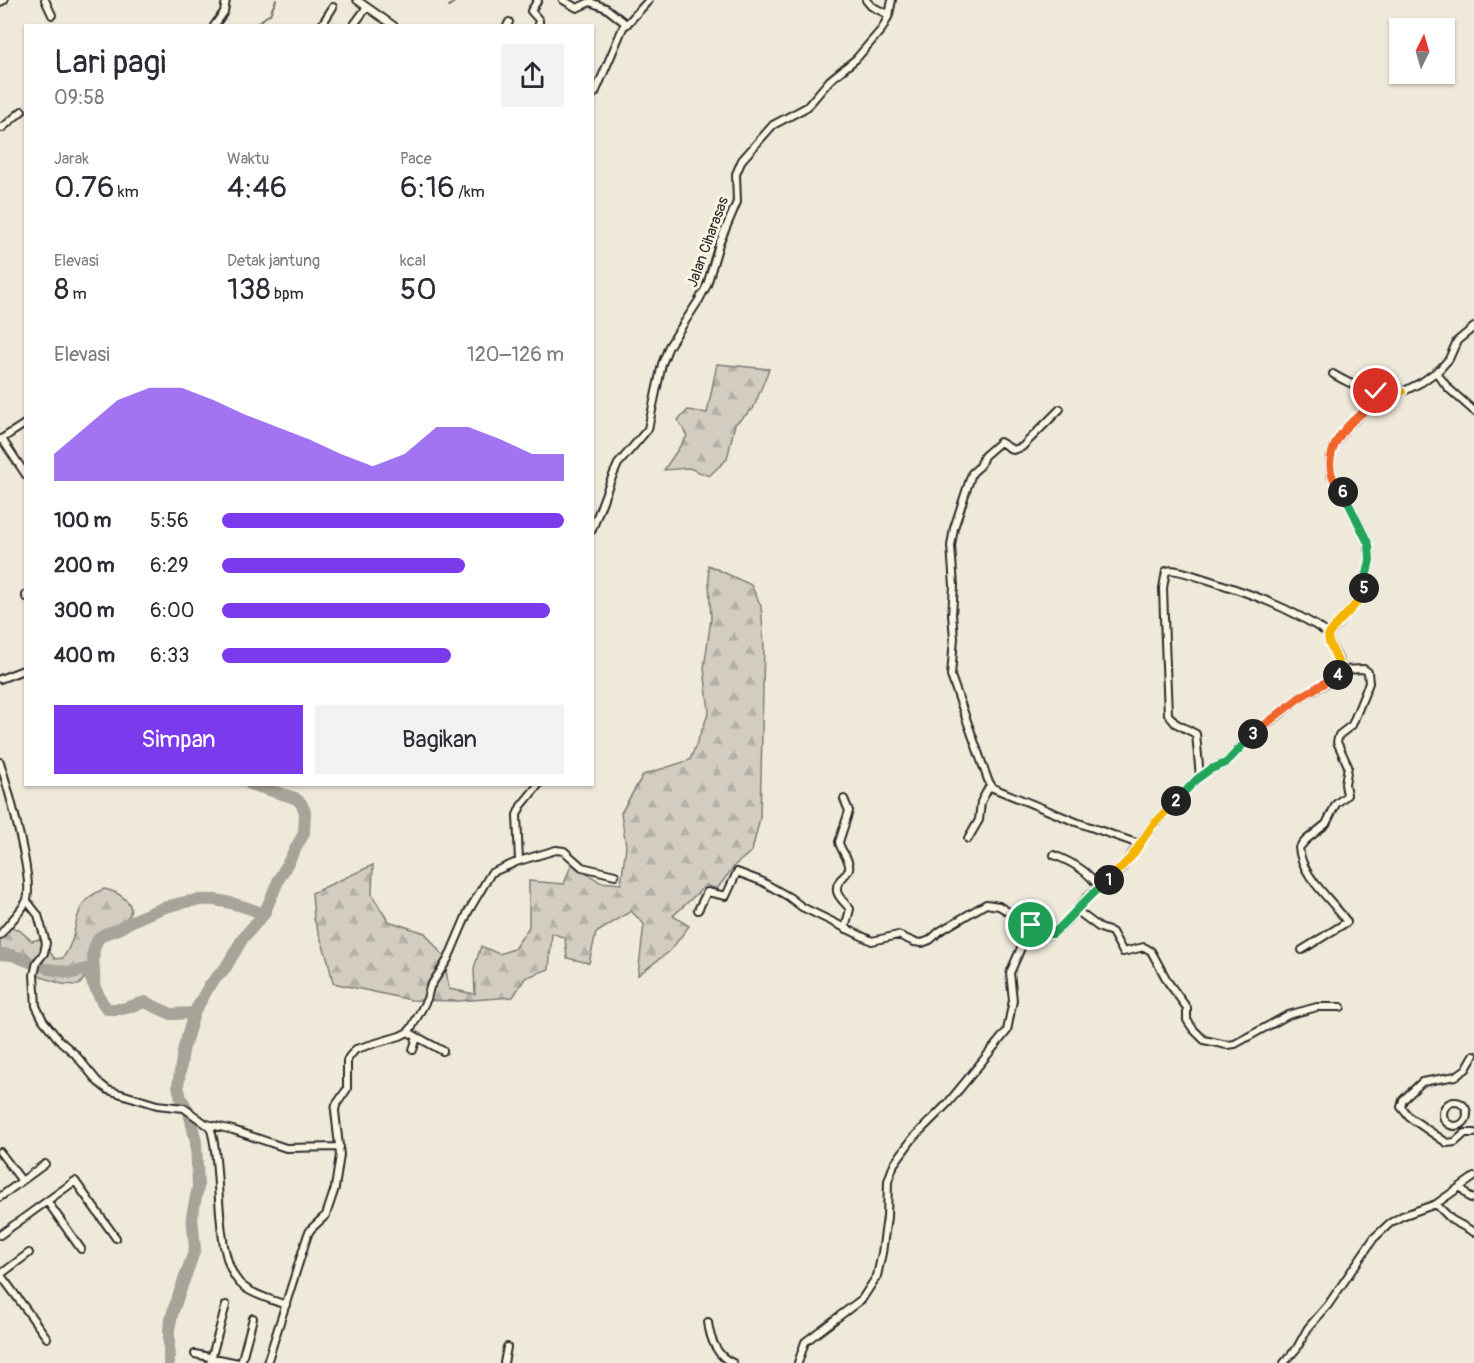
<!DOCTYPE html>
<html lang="id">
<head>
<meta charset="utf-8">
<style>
	:root { --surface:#fff; --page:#f2f2f3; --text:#2b2b33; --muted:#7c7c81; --accent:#7c3aed }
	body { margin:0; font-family:Pangolin,sans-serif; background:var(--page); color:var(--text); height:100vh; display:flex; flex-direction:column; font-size:22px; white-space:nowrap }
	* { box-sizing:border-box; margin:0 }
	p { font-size:20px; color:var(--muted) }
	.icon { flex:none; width:33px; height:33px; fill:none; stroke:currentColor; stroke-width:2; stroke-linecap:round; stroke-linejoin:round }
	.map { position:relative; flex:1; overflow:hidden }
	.details { position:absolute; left:24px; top:24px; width:570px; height:762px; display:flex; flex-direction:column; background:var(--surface); border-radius:0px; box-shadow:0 2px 4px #0004 }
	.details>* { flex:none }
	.needle { width:39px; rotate:5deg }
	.buttons { position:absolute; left:1389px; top:18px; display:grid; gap:12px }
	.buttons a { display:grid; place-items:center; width:66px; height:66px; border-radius:0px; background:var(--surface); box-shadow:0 2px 4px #0004; font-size:30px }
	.pin { position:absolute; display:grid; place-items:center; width:51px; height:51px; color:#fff; margin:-26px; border:3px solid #fff; border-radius:50%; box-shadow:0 2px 6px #0007 }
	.km { position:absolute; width:30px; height:30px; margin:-15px; border-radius:50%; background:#222; color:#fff; font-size:16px; line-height:30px; text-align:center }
	.round { display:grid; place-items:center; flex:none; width:63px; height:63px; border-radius:0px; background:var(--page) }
	.overview { display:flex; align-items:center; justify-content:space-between; height:102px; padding:0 30px }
	h1 { font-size:33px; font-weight:600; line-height:45px }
	.metrics { display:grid; grid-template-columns:repeat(3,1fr); gap:9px; height:102px; padding:6px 30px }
	.metrics div { display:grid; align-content:center }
	.metrics b { font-size:30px; font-weight:600 }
	.metrics small { font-size:16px; font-weight:400 }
	.metrics p { font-size:16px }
	.chart { height:168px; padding:12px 30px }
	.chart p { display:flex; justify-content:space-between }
	.chart svg { width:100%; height:108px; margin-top:6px; fill:var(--accent); opacity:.7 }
	.action { display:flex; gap:12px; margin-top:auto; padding:12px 30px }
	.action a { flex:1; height:69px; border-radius:0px; background:var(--accent); color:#fff; font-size:24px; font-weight:600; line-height:69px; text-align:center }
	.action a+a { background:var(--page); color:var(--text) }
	ul { padding:0 30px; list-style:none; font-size:20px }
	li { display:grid; grid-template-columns:96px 72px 1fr; align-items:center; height:45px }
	li i { height:15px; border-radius:8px; background:var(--accent) }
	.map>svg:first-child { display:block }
	.forest { fill:url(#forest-firs); stroke:#7e7c76; stroke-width:1.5 }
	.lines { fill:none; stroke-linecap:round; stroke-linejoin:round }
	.stream { stroke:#75736d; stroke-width:2 }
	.river { stroke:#a6a399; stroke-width:12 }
	.minor-casing { stroke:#2b2b2b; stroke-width:10 }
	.minor { stroke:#fcf5e5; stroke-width:6 }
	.split-1-casing { stroke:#fff; stroke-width:12 }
	.split-2-casing { stroke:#fff; stroke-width:12 }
	.split-3-casing { stroke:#fff; stroke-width:12 }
	.split-4-casing { stroke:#fff; stroke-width:12 }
	.split-5-casing { stroke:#fff; stroke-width:12 }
	.split-6-casing { stroke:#fff; stroke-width:12 }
	.split-7-casing { stroke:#fff; stroke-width:12 }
	.split-8-casing { stroke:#fff; stroke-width:12 }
	.split-1 { stroke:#22a559; stroke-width:8 }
	.split-2 { stroke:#f5b400; stroke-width:8 }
	.split-3 { stroke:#22a559; stroke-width:8 }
	.split-4 { stroke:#f0652b; stroke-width:8 }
	.split-5 { stroke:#f5b400; stroke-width:8 }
	.split-6 { stroke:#22a559; stroke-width:8 }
	.split-7 { stroke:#f0652b; stroke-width:8 }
	.split-8 { stroke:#f5b400; stroke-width:8 }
	.labels { text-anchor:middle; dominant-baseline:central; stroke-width:6; stroke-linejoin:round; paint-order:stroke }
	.street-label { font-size:15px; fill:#2b2b2b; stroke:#fcf5e5 }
</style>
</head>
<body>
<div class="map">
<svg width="1474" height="1363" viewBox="0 0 1474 1363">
	<defs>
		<pattern id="forest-firs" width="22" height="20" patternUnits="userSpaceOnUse" patternTransform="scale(1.5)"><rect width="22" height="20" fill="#d2cdc0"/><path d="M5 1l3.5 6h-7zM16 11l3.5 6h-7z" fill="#b4b0a5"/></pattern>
	</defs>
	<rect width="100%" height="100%" fill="#efe9da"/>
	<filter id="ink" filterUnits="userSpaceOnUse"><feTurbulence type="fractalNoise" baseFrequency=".0167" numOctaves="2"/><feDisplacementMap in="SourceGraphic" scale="12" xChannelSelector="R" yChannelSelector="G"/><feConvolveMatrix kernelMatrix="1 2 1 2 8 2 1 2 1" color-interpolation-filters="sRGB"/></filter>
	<g filter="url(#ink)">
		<path class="forest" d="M717,364L769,369L753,409L735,424L727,459L709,476L689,468L664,470L687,436L678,420L688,410L707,413Z
			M708,565L751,585L761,606L764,645L760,818L752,851L735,865L717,889L706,885L673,916L689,926L670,951L638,975L644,924L631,911L596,933L589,963L567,958L565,938L552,933L549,969L525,978L513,997L458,1001L411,1000L333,983L328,960L314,919L312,893L373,865L372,895L388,921L425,933L444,957L449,989L475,994L474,968L481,946L499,954L514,949L529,927V881L564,884L572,863L600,882L621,884L626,846L621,813L643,775L690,760L709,712L704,668L711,619Z
			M104,889C116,891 141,904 126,919C121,925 112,926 105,930C92,937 86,951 89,966C84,973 86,978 79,985L62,984L36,975L42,967L27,954L19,956L0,954V933L11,927L19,930L32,941L40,939L47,944L50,952L55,959L63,958C83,931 67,903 104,889Z"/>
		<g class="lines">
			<path class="stream" d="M449,6L457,0
				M253,26L270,14L276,0"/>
			<path class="river" d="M0,954L12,955L40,966
				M48,969L73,973L86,969L102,1002L107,1009H122L145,1002L171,1014L194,1013
				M94,985C96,970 88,948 101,936C105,933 114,931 118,929C145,913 184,897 215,900C232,902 249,908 264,914
				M169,1363V1329L173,1311L195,1249L192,1216L198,1187L196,1142L189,1112L181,1098L178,1086L183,1051L194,1013L209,986L226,967L243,938L264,914L279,879L304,833L305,812L301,803L295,798L250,784"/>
			<defs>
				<path id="minor" d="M45,0L52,15
					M357,0L394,26
					M538,0L531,11L539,20V26
					M563,0L577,8L590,2L606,8L625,23L595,93L592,94
					M866,0L871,6L889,15
					M0,2L4,0
					M626,25L649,0
					M214,26L224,12L226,0
					M321,26L333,7
					M353,26L367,7
					M507,26L509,22
					M0,127L2,128L22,111
					M1436,372L1448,388L1474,411
					M1333,374C1357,389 1372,391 1400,392
					M1060,409L1022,447L1013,450L1000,442L984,456L980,466L972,473L954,528L951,546L954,586L952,614L954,638L951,676L988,780L993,788L1076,822L1139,844
					M2,439L26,475
					M0,440L26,423
					M592,530L610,482L618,464L648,429L662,364L669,346L699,300L707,285L719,244L737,202L736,174L742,160L773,125L807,107L830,80L856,59L882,29L889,15L892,0
					M26,595V597
					M0,679L26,669
					M0,762C7,785 36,884 26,902C20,913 8,924 0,935
					M1200,777L1196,734L1175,723L1168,714L1164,617L1163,588L1166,571C1176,568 1191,575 1202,578C1246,592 1290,607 1329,634
					M844,799L849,811L839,842C840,850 851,861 849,869C847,874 843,877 840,880C831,893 843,900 850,909L845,929
					M968,839L979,820L981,802L990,785
					M1054,855C1071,862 1089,871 1098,887
					M519,861L517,815L521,806L539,784
					M27,901L38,915L46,943L44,953L37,962L34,975L36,1006L43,1020L59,1040L75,1054L98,1082L108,1090L157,1105L184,1108L210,1127C224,1166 211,1263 244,1287C256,1296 273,1300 286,1305
					M698,910L707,892L726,896L737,872L761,881L789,897L802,907L872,941L898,935L914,942L922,943L930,940L940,931L986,904L999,906L1041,932L1049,935L1053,934L1068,920L1088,896L1113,877L1122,868L1152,826L1197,779L1211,769L1226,763L1251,735L1279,715L1299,698L1332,680L1341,672C1342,659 1330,649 1328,636L1361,597L1365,586L1370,560L1369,545L1366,538L1343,492L1331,475L1330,458L1334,446L1347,427L1365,411L1422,382L1440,369L1449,359L1457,341L1474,327
					M1076,910L1100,928L1112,932L1123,952L1144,947L1151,951L1168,982L1187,1008V1020L1193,1029L1204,1040L1227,1045L1235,1044L1288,1015L1317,1007H1341
					M1302,950L1347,922C1332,899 1302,878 1299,848L1306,840L1326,824L1336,804L1347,795L1345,784L1348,766L1337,742L1339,735L1352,725L1369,683L1368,672L1364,669L1342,670
					M408,1032L443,1051
					M413,1050L417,1037
					M1474,1055L1466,1069L1456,1076L1422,1082L1403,1100L1401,1107L1409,1117L1447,1143L1455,1142L1465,1133H1474
					M1443 1114a12 12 0 1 1 24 0a12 12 0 1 1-24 0Z
					M207,1124L233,1130L286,1148L340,1147
					M0,1152L22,1181
					M1461,1187L1469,1197L1474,1199
					M0,1197L45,1164
					M47,1201L81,1249
					M1436,1204L1452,1220L1474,1232
					M0,1235L75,1181L116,1238
					M0,1274L47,1338
					M1,1274L29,1253
					M708,1322C710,1339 717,1357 733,1363
					M195,1354L238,1363
					M210,1363L226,1305
					M241,1363L253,1318
					M267,1363L308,1234L311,1229L326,1215L335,1188L340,1155L335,1111L336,1105L347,1089V1061L349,1057L356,1049L400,1036L408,1032L412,1027L427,999L430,987L448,959L468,912L491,873L519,861L556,850L564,851L582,867L615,875
					M504,1363L507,1347
					M798,1363L805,1342L862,1299L877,1276L882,1253L887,1217L888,1181L894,1164L913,1138L948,1103L1007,1031L1013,1000L1010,973L1031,925
					M1284,1363L1297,1348L1308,1328L1328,1305L1374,1238L1390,1223L1402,1216L1436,1204L1474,1177"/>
			</defs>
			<use href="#minor" class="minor-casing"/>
			<use href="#minor" class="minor"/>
		</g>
	</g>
	<g class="lines" filter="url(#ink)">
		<defs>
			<path id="split-1" d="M1031,925L1046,934H1053C1074,915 1086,896 1109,880"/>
			<path id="split-2" d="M1109,880L1132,856L1152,826L1176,801"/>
			<path id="split-3" d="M1176,801L1197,779L1211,769L1226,763L1253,734"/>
			<path id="split-4" d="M1253,734L1299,698L1338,675"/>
			<path id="split-5" d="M1338,675L1341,668L1329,642L1328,636C1338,619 1358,608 1364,588"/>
			<path id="split-6" d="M1343,492L1369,545L1370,560L1364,588"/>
			<path id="split-7" d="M1343,492C1313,463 1342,424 1370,408"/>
			<path id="split-8" d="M1370,408L1402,392L1376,391"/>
		</defs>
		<use href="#split-1" class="split-1-casing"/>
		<use href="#split-2" class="split-2-casing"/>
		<use href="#split-3" class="split-3-casing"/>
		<use href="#split-4" class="split-4-casing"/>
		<use href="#split-5" class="split-5-casing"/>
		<use href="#split-6" class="split-6-casing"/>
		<use href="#split-7" class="split-7-casing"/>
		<use href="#split-8" class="split-8-casing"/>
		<use href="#split-1" class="split-1"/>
		<use href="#split-2" class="split-2"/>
		<use href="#split-3" class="split-3"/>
		<use href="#split-4" class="split-4"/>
		<use href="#split-5" class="split-5"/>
		<use href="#split-6" class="split-6"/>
		<use href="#split-7" class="split-7"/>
		<use href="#split-8" class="split-8"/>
	</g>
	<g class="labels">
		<g class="street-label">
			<text transform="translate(708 242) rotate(-70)">Jalan Ciharasas</text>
		</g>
	</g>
</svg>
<div class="buttons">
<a><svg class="needle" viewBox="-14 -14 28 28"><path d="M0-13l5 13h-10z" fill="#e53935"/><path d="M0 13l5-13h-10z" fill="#7c7c81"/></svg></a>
</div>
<div class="pin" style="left:1031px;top:925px;background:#1e9e55"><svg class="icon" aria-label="arrive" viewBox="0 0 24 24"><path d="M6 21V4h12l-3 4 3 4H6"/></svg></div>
<div class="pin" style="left:1376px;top:391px;background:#d93025"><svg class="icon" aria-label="check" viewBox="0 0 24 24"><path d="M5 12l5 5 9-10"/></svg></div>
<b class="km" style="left:1109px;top:880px">1</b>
<b class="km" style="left:1176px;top:801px">2</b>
<b class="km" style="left:1253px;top:734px">3</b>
<b class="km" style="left:1338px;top:675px">4</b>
<b class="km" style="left:1364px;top:588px">5</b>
<b class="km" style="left:1343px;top:492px">6</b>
<section class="details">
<div class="overview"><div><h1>Lari pagi</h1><p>09:58</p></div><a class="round"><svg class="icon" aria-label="share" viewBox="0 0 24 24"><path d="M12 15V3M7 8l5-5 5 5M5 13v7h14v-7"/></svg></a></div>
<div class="metrics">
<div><p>Jarak</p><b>0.76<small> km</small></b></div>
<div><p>Waktu</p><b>4:46</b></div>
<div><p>Pace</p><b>6:16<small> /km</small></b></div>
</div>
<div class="metrics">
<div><p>Elevasi</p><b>8<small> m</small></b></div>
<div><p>Detak jantung</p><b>138<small> bpm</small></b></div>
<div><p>kcal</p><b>50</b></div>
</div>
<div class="chart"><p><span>Elevasi</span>120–126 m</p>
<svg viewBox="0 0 160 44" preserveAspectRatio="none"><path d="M0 44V33L10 22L20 11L30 6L40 6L50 11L60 17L70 22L80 27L90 33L100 38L110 33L120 22L130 22L140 27L150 33L160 33V44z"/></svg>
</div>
<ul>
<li><b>100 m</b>5:56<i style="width:100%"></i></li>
<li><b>200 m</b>6:29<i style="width:71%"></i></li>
<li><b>300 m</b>6:00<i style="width:96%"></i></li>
<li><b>400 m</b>6:33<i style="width:67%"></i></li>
</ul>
<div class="action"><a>Simpan</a><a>Bagikan</a></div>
</section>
</div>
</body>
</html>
